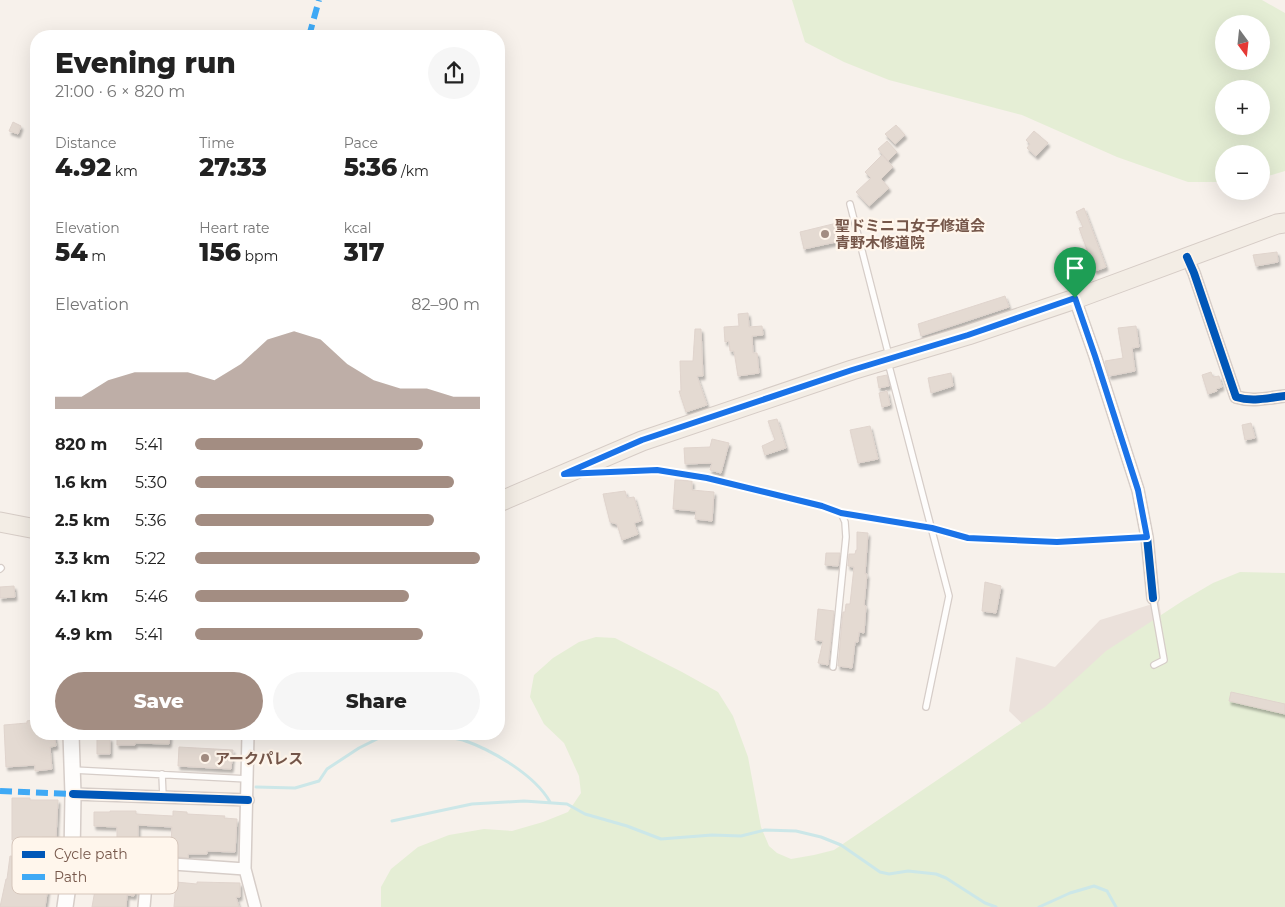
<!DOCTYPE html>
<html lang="en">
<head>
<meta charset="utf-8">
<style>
	:root { --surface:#fff; --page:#f6f6f6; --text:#222; --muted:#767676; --accent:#a38d82 }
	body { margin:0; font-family:Montserrat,"Noto Sans JP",sans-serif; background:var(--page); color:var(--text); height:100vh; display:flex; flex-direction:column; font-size:19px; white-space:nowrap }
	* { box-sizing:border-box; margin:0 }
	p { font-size:16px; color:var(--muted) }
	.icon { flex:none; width:28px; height:28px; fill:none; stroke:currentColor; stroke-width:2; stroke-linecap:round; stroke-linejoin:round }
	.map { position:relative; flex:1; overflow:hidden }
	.details { position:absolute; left:30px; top:30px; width:475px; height:710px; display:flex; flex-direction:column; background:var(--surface); border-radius:20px; box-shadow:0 5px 20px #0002 }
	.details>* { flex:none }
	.needle { width:32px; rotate:165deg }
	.fabs { position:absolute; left:1215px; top:15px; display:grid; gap:10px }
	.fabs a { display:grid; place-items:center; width:55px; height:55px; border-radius:50%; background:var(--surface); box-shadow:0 5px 20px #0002; font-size:25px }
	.pin { position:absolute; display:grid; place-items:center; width:42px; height:42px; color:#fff; margin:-51px -21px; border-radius:50% 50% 50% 0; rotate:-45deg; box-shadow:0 0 5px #0007 }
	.pin .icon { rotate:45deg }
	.round { display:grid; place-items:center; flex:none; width:52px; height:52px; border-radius:26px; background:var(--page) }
	.head { display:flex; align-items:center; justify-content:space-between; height:85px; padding:0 25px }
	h1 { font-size:28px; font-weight:800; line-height:38px }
	.figures { display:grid; grid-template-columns:repeat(3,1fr); gap:8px; height:85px; padding:5px 25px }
	.figures div { display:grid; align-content:center }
	.figures b { font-size:25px; font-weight:800 }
	.figures small { font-size:14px; font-weight:400 }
	.figures p { font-size:14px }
	.chart { height:140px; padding:10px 25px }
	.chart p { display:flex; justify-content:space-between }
	.chart svg { width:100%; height:90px; margin-top:5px; fill:var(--accent); opacity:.7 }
	.primary-button { display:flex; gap:10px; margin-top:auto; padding:10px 25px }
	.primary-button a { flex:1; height:58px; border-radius:30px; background:var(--accent); color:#fff; font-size:20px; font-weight:800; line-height:58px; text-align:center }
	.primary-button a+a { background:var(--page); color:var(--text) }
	ul { padding:0 25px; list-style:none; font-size:16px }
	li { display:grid; grid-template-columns:80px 60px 1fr; align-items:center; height:38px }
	li i { height:12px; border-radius:6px; background:var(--accent) }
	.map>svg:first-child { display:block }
	.industrial { fill:#ebe1db }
	.green { fill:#e5eed5; fill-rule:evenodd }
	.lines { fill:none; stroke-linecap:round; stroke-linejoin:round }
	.stream { stroke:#cce7e8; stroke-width:3 }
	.building { fill:#e4dad2; stroke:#e0d4cd; filter:url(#shadow) }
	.service-casing { stroke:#d6cdc8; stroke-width:8 }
	.minor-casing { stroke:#d6cdc8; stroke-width:14 }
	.tertiary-casing { stroke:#d6cdc8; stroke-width:18 }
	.primary-casing { stroke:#d6ccc6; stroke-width:21 }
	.service { stroke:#fefdfc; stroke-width:5.5 }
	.minor { stroke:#fefdfc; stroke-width:11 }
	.tertiary { stroke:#fefdfc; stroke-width:15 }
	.primary { stroke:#f3ede5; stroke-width:19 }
	.quiet { stroke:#3fa9f5; stroke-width:6; stroke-dasharray:12 6; stroke-linecap:butt }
	.cycleway-casing { stroke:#fff6ec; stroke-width:11 }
	.cycleway { stroke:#0057b8; stroke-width:8 }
	.route-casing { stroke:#fff; stroke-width:10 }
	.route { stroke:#1a73e8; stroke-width:6 }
	.poi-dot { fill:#a38d82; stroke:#fff6ec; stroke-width:2 }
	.labels { text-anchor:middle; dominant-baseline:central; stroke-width:4.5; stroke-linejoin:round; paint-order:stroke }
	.poi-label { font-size:15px; font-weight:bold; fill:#76574a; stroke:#fff6ec; text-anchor:start }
	.key { fill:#fff6ec; stroke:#d6c6bb; stroke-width:1 }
	.key-label { font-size:14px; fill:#76574a }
</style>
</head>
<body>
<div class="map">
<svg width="1285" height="907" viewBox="0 0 1285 907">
	<defs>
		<filter id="shadow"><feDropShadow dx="2" dy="3.5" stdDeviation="1" flood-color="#0004"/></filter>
	</defs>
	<rect width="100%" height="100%" fill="#f7f1eb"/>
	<path class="industrial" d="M1159,602L1171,679L1047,748L1009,711L1016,657L1055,667L1100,620Z"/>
	<path class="green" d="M792,0H1262L1285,13V171L1261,178V154H1224V182H1188L1117,157L1022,115L889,80L844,62L805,42ZM1224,24H1261V61H1224ZM1224,89H1261V126H1224Z
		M1240,572L1285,573V907H381V887L391,869L418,847L449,835L484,829L512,831L543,822L568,812L581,793L579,776L564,743L544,724L530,697L534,675L553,658L579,642L596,637L615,638L682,672L718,692L733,716L748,757L761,827L769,846L777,853L791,859L814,855L834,850L1045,707L1106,651L1184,600L1213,583Z"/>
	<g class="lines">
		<path class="stream" d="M416,734H419
			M437,734C445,736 454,738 463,740C492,750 535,775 550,802
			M256,787L295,788L319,781L327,769L359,748L381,737L391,734
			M392,821L472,804L524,801L567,804L585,814L627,826L661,839L712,835L741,836L765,830L796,831L821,837L841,845L880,872L889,874L908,871L936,874L946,878L985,903L996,907
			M1039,907L1070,893L1094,886L1107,891L1116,907"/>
	</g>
	<path class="building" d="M13,122L21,126L18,134L9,131Z
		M896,125L905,135L895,144L885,134Z
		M1034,131L1048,143L1036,156L1027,148L1030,144L1026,140Z
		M887,141L897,152L888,161L878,149Z
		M882,155L893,167L881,179L889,188L869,206L856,192L871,178L865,172Z
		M1084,208L1106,267L1095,271L1079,228L1083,227L1076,212Z
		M841,222L845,240L804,249L800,232Z
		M1277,252L1278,262L1256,266L1253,255Z
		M1005,296L1009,307L921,336L918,324Z
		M748,313L749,327L762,326L763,335L752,336L753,353H757L759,373L738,376L734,351H730L729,341L725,342L724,327L739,326L738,314Z
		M1136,326L1139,347L1132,348L1135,371L1109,376L1105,361L1123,358L1118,328Z
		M695,329H701L703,376H697L707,405L686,412L679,391H681L680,361H693Z
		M1211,372L1213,377L1219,376L1222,387L1216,389L1217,391L1208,394L1202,375Z
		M951,373L953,386L931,393L928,378Z
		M887,375L889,386L879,388L877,377Z
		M887,391L890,405L882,407L879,393Z
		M777,419L786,448L765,455L762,446L775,440L768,421Z
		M1251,423L1255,438L1245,440L1242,425Z
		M870,426L878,459L858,463L850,430Z
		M712,439L729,443L721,473L710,470L712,463L685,464L684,448L710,447Z
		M675,480L692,481V490L714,492L712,521L695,519L696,511L673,509Z
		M625,491L627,498L634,497L641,521L634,523L638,534L622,540L617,524L610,522L603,494Z
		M857,532L868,533L865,574H867L864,605L866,606L864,633L859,632L858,642H855L852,668L838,666L843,612H845L846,604H850L854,567L848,566L849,554H855L856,550H857Z
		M826,553H840L838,566L825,565Z
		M985,582L1001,586L996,613L982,611Z
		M14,586L15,597L0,598V587Z
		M818,609L834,611L828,665L818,663L823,641L815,640Z
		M1231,692L1285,704V714L1229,701Z
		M36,719V734H54L56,746L50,747L52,769L35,771V765L6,767L4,725L27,723V721Z
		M117,734H163V735L170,736L169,744L135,743V745H117Z
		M97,738H110V754H97Z
		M179,747L233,750L231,769L178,766Z
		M12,798H30V800H58L56,837H42V841L12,840Z
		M110,811H136V814L173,816V811L187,812V814L225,816L224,818L237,819L235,852L207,851V854H188V858L170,856L172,827L138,825V850L122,851V847H117V827L94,826V812H110Z
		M10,856L40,859L39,871L50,873L45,907H0L6,879H7Z
		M93,876L137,881L134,896L127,895L126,907H92L95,890L91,889Z
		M176,882L197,884V882L240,883V897H236L239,907H174Z"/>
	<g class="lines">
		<defs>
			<path id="service" d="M850,204L889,356
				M888,362L949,596L926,707
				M582,474L657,470L707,478L822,506L841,513L845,522L846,537L833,667
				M841,513L932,528L968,538L1057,542L1147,537
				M0,569L1,568
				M1153,598L1164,660L1154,665
				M73,770L248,779
				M162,774L163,797"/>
			<path id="minor" d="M1187,257L1194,273L1236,397C1252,402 1268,398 1285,396
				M1075,299L1095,356L1138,490L1147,537L1153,598
				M248,734L245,869L255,907
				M73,794L248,800
				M72,857L245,869
				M144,907L148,862"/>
			<path id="tertiary" d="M65,907L72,857L73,794L71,734"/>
			<path id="primary" d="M499,502L642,441L852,370L968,335L1075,299L1277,224L1285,223
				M0,522L36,529"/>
		</defs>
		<use href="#service" class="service-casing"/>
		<use href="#minor" class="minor-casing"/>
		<use href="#tertiary" class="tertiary-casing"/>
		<use href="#primary" class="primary-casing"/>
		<use href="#service" class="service"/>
		<use href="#minor" class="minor"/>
		<use href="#tertiary" class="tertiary"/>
		<use href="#primary" class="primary"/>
		<path class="quiet" d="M309,36L319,0
			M0,791L73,794"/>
		<defs>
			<path id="cycleway" d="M1187,257L1194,273L1236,397C1252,402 1268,398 1285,396
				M1075,299L1095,356L1138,490L1147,537L1153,598
				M73,794L248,800"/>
		</defs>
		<use href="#cycleway" class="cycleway-casing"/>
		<use href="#cycleway" class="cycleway"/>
	</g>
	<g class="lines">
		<defs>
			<path id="route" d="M1075,298L1095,356L1138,490L1147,537L1057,542L968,538L932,528L841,513L822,506L707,478L657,470L564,474L642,440L852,370L968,335Z"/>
		</defs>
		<use href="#route" class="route-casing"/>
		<use href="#route" class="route"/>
	</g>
	<g class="poi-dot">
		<circle cx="825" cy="234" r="5"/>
		<circle cx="205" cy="758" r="5"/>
	</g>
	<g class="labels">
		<g class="poi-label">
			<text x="835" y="225">聖ドミニコ女子修道会<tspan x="835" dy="17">青野木修道院</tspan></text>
			<text x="215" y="758">アークパレス</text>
		</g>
	</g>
	<rect x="12" y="837" width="166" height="57" rx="8" class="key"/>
	<rect x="22" y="851" width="23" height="7" fill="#0057b8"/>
	<rect x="22" y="874" width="23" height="6" fill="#3fa9f5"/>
	<g class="key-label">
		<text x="54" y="859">Cycle path</text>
		<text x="54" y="882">Path</text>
	</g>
</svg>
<div class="fabs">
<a><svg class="needle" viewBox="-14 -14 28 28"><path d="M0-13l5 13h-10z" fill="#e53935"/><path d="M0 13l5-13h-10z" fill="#767676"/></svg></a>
<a>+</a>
<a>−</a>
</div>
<div class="pin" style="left:1075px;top:298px;background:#1e9e55"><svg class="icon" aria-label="arrive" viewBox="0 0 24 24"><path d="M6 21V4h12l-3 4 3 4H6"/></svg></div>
<section class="details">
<div class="head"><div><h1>Evening run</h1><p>21:00 · 6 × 820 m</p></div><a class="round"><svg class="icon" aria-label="share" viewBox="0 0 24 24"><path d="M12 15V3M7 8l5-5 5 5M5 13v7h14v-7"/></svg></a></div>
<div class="figures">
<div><p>Distance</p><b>4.92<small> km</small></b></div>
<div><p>Time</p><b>27:33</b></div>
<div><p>Pace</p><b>5:36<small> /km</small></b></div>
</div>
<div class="figures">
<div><p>Elevation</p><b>54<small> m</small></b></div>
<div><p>Heart rate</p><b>156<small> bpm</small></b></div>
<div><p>kcal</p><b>317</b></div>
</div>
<div class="chart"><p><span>Elevation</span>82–90 m</p>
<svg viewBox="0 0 160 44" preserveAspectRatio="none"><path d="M0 44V38L10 38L20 30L30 26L40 26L50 26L60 30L70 22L80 10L90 6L100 10L110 22L120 30L130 34L140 34L150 38L160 38V44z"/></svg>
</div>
<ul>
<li><b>820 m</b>5:41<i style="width:80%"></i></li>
<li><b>1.6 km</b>5:30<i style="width:91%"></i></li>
<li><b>2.5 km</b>5:36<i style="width:84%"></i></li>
<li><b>3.3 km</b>5:22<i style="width:100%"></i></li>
<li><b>4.1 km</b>5:46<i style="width:75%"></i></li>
<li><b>4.9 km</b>5:41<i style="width:80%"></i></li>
</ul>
<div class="primary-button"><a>Save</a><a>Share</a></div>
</section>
</div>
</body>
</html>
